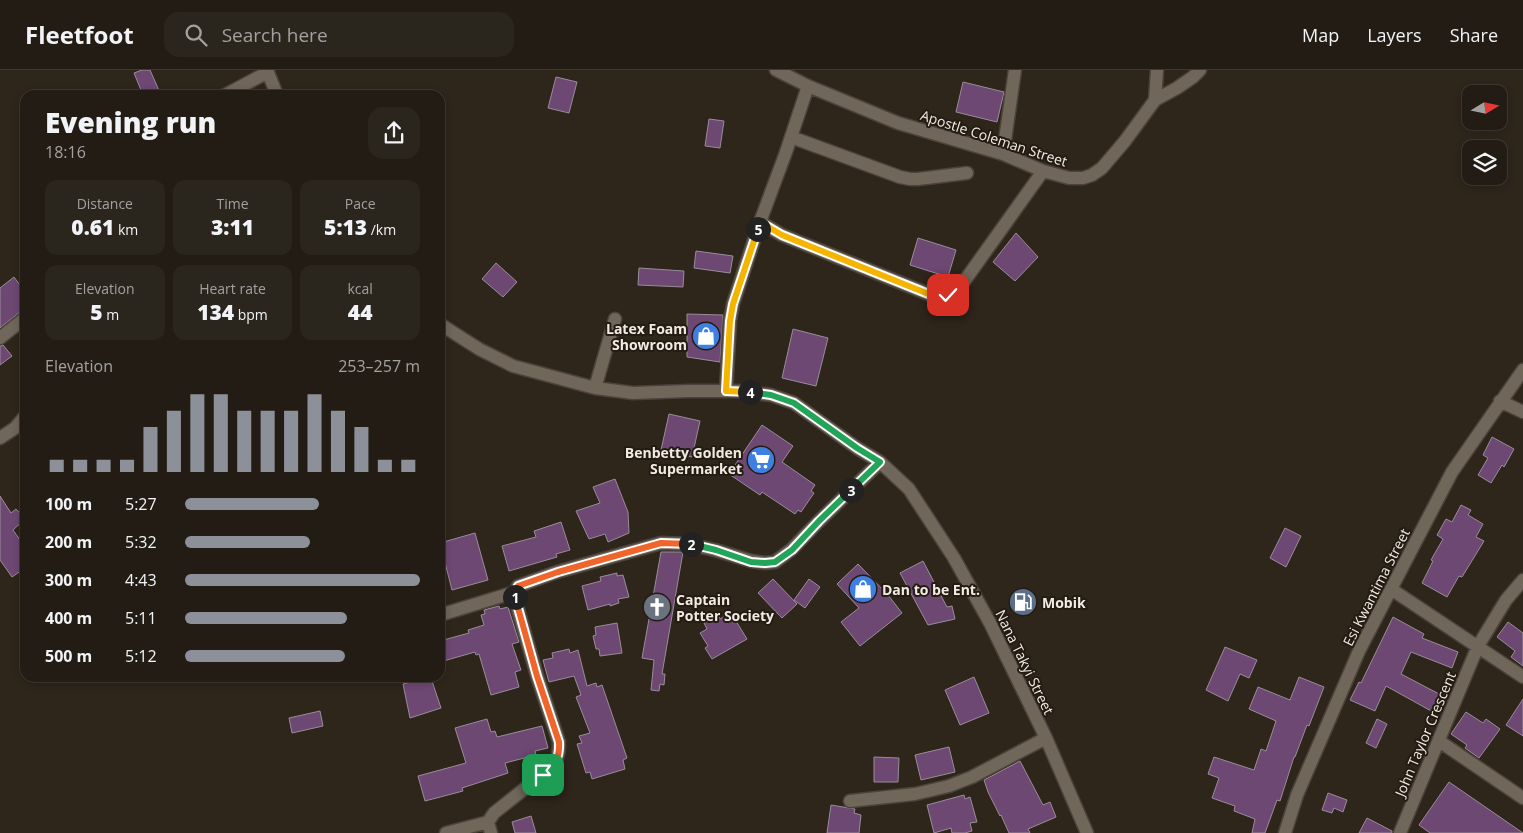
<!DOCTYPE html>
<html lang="en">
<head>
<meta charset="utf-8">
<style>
	:root { --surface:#221c14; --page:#2a251d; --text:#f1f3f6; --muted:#a2a1a0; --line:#3f3a34; --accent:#8c9099 }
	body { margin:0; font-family:"Open Sans",sans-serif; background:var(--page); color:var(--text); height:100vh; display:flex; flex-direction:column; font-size:19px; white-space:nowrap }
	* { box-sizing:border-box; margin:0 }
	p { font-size:16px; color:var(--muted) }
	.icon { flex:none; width:28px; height:28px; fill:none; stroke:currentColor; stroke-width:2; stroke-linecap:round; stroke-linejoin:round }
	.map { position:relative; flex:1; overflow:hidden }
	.drawer { position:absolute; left:20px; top:20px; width:425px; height:592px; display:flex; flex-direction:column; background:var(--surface); border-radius:15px; box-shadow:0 2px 8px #0003,0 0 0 1px var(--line) }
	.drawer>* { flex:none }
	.needle { width:32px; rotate:80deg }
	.tools { position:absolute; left:1462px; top:15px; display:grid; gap:10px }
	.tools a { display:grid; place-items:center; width:45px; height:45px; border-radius:10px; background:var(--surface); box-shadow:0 2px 8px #0003,0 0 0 1px var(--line); font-size:25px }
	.pin { position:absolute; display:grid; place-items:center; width:42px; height:42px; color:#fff; margin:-21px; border-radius:10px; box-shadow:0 2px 8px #0006 }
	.km { position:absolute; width:25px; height:25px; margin:-12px; border-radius:50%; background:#222; color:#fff; font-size:14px; line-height:25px; text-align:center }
	.round { display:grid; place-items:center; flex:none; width:52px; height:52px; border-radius:15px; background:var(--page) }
	.headline { display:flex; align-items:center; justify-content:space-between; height:85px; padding:0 25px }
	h1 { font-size:28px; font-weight:800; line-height:38px }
	.stats { display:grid; grid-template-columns:repeat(3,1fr); gap:8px; height:85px; padding:5px 25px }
	.stats div { display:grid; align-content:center; border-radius:12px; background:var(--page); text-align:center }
	.stats b { font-size:21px; font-weight:800 }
	.stats small { font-size:14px; font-weight:400 }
	.stats p { font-size:14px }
	.chart { height:140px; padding:10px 25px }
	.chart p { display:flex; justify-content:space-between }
	.chart svg { width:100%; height:90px; margin-top:5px; stroke:var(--accent); stroke-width:6 }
	ul { padding:0 25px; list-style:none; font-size:16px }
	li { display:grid; grid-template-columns:80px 60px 1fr; align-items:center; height:38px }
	li i { height:12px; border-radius:6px; background:var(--accent) }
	header { display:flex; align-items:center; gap:30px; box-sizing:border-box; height:70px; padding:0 25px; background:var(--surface); border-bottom:1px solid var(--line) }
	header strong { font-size:24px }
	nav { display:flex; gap:28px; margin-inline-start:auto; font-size:18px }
	.search { width:350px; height:45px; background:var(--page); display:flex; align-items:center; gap:12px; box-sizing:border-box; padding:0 18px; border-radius:15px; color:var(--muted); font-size:19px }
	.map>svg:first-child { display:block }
	.building { fill:#6d4873; stroke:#998d9a }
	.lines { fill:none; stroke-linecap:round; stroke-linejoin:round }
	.minor-casing { stroke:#4b433b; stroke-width:15 }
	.minor { stroke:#70665a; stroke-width:12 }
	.split-1-casing { stroke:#fff; stroke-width:10 }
	.split-2-casing { stroke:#fff; stroke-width:10 }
	.split-3-casing { stroke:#fff; stroke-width:10 }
	.split-4-casing { stroke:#fff; stroke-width:10 }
	.split-5-casing { stroke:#fff; stroke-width:10 }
	.split-6-casing { stroke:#fff; stroke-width:10 }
	.split-1 { stroke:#f0652b; stroke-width:6 }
	.split-2 { stroke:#f0652b; stroke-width:6 }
	.split-3 { stroke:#22a559; stroke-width:6 }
	.split-4 { stroke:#22a559; stroke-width:6 }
	.split-5 { stroke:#f5b400; stroke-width:6 }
	.split-6 { stroke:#f5b400; stroke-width:6 }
	.labels { text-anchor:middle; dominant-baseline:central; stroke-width:4; stroke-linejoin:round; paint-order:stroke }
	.street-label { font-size:14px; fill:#f1ebe4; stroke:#241c12 }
	.poi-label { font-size:14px; font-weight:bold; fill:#f1ebe4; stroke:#241c12; text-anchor:start }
</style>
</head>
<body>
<header>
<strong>Fleetfoot</strong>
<div class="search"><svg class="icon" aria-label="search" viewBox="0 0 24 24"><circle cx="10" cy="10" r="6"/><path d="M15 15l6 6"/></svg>Search here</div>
<nav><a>Map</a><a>Layers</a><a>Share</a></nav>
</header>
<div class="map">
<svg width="1523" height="763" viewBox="0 0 1523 763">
	<rect width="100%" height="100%" fill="#2e251b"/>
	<path class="building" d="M142,0H150L161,25H143L134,3Z
		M556,7L577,12L569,43L548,38Z
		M963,12L1004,22L997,52L956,42Z
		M709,49L724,51L720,78L705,76Z
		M1016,163L1038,187L1015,211L993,192Z
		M918,168L956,180L948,207L910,195Z
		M696,181L733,186L730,203L694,198Z
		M496,193L517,212L503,227L482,209Z
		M639,198L684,201L683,217L638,215Z
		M14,207L25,222V240L20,242L0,258V218Z
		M687,244L723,245L720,292L687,287Z
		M793,259L828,268L816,316L782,308Z
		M3,275L12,286L0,295V276Z
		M669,344L700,351L692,387L661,380Z
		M762,355L793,376L782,392L815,415L811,421L814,423L801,442L798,440L795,444L762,422L760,425L729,404Z
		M1492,367L1514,379L1504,397L1502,395L1491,413L1478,405L1488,388L1483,385Z
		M615,409L628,442L629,463L608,472L605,464L589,469L576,441L600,433L593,417Z
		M0,426L11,443L16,439L25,449L13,460L25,477V498L12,507L0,490Z
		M1461,435L1471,440L1468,445L1483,454L1476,467L1484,471L1462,507L1459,506L1447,527L1422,513L1433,491L1431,490L1443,469L1437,465L1446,449L1452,452Z
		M561,452L570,480L556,484L557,487L509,501L502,476L536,467L534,461Z
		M1285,458L1301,466L1286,497L1270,488Z
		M475,463L488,510L452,520L440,473Z
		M661,482H683L662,604H665L664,615L660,614L659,621L651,620L654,590L642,588Z
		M923,491L947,537L952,536L955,549L928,555L900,503Z
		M858,494L888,525L902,543L860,576L841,552L859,538L837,514Z
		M617,503V506L623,505L629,527L618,529L619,533L610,536V534L588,540L582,516L601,511L600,507Z
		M773,509L797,534L782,548L758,523Z
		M809,509L820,517L805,538L794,530Z
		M499,536L500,539L508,537L519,572L512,574L521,600L515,602L519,617L491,625L479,584L476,585L475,582L440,592V571L469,563L468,560L484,555L481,545L485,544L484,540Z
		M731,543L747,569L712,589L705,578L708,576L700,563L707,559L704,553L718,545L720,549Z
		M1393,547L1424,564L1422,568L1458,582L1452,598L1411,582L1401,604L1441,625L1433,642L1386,616L1375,641L1350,630L1359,612L1361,613Z
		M1508,552L1523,563V596L1511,587L1515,581L1497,567Z
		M617,553L622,583L600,586L599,579H596L593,566L596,565L595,557Z
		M1225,577L1257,590L1249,608L1240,604L1228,631L1206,620Z
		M569,579L570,583L578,580L587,616L596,613L597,617L602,615L627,688L623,690L625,699L592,709L590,702L586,703L577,674L582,673L579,666L590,663L576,627L581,625L574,606L549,612L543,590L553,588L552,583Z
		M974,607L989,643L960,655L945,620Z
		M1299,607L1324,617L1309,656L1307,655L1295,687H1294L1280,731L1277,730L1265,763H1252L1255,749L1234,741L1235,736L1212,728L1219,708L1208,704L1214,687L1254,700L1261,679L1266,681L1276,651L1249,639L1258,617L1290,630Z
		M423,608H431L441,638L410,648L403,614Z
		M1523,629V666L1506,655Z
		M320,641L323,656L292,663L289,648Z
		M1466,642L1483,653L1486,649L1500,659L1479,688L1465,678L1467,675L1451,664Z
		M487,649L491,662L495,661L497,667L542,656L548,678L535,681L536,685L505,693L508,703L462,718L463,721L425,731L418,706L466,693L455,658Z
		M1377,649L1387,654L1376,678L1366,673Z
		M949,677L955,702L921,710L915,685Z
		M874,687L899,688L898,712H874Z
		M1020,691L1043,735L1050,732L1056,747L1028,759L1030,763H1009L1001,745L1000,746L988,722L984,710Z
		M1449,712L1523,763H1430L1419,755Z
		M1328,723L1347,730L1343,742L1334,738L1332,743L1322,740Z
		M964,725L965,729L970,727L977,752L970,753L972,761L965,763H952L951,758L934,763L927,735Z
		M831,735L855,739L854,743L861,745L859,763H827Z
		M531,746L536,763H515L512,752Z
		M1367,748L1392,761V763H1359Z"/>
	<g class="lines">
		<defs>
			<path id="minor" d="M267,0L277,25
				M776,0L808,16L898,53L1003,84L1043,101L1069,108H1083L1092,105L1102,98L1125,71L1155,30L1177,18L1193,7L1200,0
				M808,16L786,82L760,152L782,165L936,227L948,225L958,220L1043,101
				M225,25L268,2
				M1155,30L1157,0
				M791,67L900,107L910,109H918L967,103
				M1003,84L1015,0
				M440,254L479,279L513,296L595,318L633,323L688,321H738L771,325L794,333L857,378L880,392L909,419L954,488L990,553L1046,668L1087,763
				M0,268L25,248
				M595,318L615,249
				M726,321L730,251L733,234L760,152
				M1500,331L1523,342
				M0,368L15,358L25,346
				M1391,519L1523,607
				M440,545L515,522
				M1439,671L1523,728
				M850,731L915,724L949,716L972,707L1046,668
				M446,763L488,752
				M491,763L488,752L494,743L553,696C558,688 559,682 559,672L537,606L515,529V522L518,516L557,502L661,473L688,474L715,480L751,491L765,493L775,492L792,479L819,451L880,392
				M1285,763L1297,725L1359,581L1391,519L1452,402L1523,300
				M1400,763L1478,576L1506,530L1523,510"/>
		</defs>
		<use href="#minor" class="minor-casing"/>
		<use href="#minor" class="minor"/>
	</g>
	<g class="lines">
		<defs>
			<path id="split-1" d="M515,527L537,606L559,672C560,688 555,695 543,705"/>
			<path id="split-2" d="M515,527V522L518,516L558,502L661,473L691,474"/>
			<path id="split-3" d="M691,474L716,480L751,492L765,493L775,492L792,480L819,451L851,420"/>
			<path id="split-4" d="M750,322L771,325L794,333L857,378L880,392L851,420"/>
			<path id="split-5" d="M750,322L726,321L730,251L733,234L758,159"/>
			<path id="split-6" d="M758,159L760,152L782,165L936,227L948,225"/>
		</defs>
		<use href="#split-1" class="split-1-casing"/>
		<use href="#split-2" class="split-2-casing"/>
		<use href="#split-3" class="split-3-casing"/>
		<use href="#split-4" class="split-4-casing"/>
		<use href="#split-5" class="split-5-casing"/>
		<use href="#split-6" class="split-6-casing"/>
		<use href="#split-1" class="split-1"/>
		<use href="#split-2" class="split-2"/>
		<use href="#split-3" class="split-3"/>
		<use href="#split-4" class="split-4"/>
		<use href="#split-5" class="split-5"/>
		<use href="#split-6" class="split-6"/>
	</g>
	<defs>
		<symbol id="shop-disc" viewBox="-11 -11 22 22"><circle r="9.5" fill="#3f7fe0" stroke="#241c12"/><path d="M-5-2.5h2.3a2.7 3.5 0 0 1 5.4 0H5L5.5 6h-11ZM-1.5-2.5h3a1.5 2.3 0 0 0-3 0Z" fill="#fff"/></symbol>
		<symbol id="supermarket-disc" viewBox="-11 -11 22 22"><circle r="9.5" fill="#3f7fe0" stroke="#241c12"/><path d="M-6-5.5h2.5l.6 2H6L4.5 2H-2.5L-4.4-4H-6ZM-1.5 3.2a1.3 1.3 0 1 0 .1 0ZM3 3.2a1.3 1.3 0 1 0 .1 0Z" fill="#fff"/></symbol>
		<symbol id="fuel-disc" viewBox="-11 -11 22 22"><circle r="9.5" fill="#5c6f8a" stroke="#241c12"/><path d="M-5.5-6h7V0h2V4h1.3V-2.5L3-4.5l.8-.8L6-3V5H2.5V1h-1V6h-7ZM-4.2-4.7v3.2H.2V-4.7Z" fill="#fff"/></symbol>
		<symbol id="church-disc" viewBox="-11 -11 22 22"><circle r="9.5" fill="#6b7280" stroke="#241c12"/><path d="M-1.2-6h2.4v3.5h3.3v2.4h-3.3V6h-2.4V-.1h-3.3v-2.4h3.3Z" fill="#fff"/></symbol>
	</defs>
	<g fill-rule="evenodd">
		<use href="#shop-disc" x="690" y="250" width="32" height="32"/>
		<use href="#supermarket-disc" x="745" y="374" width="32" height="32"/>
		<use href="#shop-disc" x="847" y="503" width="32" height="32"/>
		<use href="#fuel-disc" x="1007" y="516" width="32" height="32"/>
		<use href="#church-disc" x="641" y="521" width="32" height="32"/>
	</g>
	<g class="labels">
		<g class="street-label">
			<text transform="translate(994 68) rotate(18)">Apostle Coleman Street</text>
			<text transform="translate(1376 517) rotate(-63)">Esi Kwantima Street</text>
			<text transform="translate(1025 592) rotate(64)">Nana Takyi Street</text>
			<text transform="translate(1425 664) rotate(-67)">John Taylor Crescent</text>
		</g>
		<g class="poi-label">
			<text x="687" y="258" text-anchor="end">Latex Foam<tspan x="687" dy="16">Showroom</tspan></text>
			<text x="742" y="382" text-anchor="end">Benbetty Golden<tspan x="742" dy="16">Supermarket</tspan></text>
			<text x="882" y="519">Dan to be Ent.</text>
			<text x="676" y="529">Captain<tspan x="676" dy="16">Potter Society</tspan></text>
			<text x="1042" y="532">Mobik</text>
		</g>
	</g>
</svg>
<div class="tools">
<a><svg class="needle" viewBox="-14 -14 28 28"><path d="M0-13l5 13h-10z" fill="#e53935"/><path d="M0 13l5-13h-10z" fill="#a2a1a0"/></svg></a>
<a><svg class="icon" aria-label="layers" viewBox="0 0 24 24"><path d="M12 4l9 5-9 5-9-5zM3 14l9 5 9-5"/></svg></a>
</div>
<div class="pin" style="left:543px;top:705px;background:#1e9e55"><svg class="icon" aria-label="arrive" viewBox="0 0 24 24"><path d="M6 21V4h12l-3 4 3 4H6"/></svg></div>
<div class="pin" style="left:948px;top:225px;background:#d93025"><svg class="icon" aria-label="check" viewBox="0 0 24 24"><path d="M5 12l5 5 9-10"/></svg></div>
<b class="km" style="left:515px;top:527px">1</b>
<b class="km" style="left:691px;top:474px">2</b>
<b class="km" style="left:851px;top:420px">3</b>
<b class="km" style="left:750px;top:322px">4</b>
<b class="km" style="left:758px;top:159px">5</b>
<section class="drawer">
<div class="headline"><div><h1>Evening run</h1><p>18:16</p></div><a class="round"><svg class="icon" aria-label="share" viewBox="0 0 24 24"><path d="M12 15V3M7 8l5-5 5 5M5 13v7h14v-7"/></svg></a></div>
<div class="stats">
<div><p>Distance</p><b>0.61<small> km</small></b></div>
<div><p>Time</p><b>3:11</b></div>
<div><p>Pace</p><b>5:13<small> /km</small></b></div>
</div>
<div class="stats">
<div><p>Elevation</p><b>5<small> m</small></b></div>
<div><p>Heart rate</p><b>134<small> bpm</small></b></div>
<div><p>kcal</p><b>44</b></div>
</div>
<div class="chart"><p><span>Elevation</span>253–257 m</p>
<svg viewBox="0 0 160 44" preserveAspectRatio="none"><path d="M5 44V38M15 44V38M25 44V38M35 44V38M45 44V22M55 44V14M65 44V6M75 44V6M85 44V14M95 44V14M105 44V14M115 44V6M125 44V14M135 44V22M145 44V38M155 44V38"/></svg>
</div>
<ul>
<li><b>100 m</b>5:27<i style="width:57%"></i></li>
<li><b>200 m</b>5:32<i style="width:53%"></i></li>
<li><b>300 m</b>4:43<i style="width:100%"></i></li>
<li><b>400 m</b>5:11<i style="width:69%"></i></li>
<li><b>500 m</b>5:12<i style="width:68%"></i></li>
</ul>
</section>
</div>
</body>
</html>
